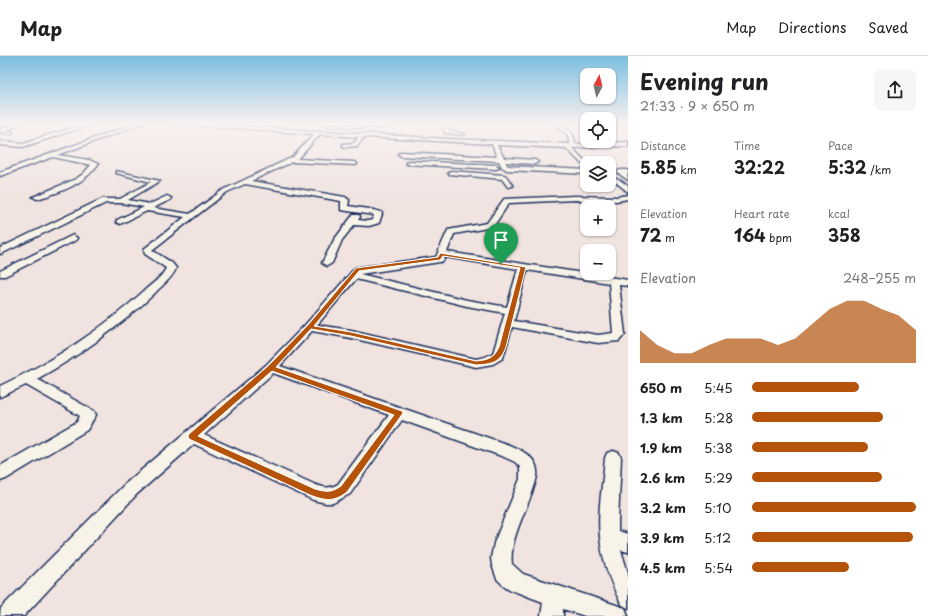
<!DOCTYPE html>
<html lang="en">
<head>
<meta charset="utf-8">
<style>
	:root { --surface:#fff; --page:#f6f6f6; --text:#202124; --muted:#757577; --line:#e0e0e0; --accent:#b45309 }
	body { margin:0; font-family:"Playpen Sans",sans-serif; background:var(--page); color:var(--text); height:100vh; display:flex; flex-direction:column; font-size:15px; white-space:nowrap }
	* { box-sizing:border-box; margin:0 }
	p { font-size:13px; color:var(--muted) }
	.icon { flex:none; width:22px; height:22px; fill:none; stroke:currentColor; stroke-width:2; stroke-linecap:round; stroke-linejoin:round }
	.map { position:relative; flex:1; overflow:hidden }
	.drawer { display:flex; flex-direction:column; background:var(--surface); width:300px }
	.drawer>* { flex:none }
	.needle { width:26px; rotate:7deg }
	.tools { position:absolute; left:580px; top:12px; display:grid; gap:8px }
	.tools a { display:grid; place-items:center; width:36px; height:36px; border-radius:8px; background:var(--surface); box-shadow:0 1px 3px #0004; font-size:20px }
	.pin { position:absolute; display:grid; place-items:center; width:34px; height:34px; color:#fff; margin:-41px -17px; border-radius:50% 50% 50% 0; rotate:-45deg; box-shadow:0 0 4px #0007 }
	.pin .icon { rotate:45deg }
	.round { display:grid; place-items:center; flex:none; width:42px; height:42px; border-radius:8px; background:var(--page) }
	.overview { display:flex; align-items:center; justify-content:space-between; height:68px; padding:0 12px }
	h1 { font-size:22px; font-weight:700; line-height:30px }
	.stats { display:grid; grid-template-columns:repeat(3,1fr); gap:6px; height:68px; padding:4px 12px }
	.stats div { display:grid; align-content:center }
	.stats b { font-size:17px; font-weight:700 }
	.stats small { font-size:11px; font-weight:400 }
	.stats p { font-size:11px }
	.chart { height:112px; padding:8px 12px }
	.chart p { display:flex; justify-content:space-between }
	.chart svg { width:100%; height:72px; margin-top:4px; fill:var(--accent); opacity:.7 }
	ul { padding:0 12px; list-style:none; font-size:13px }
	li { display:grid; grid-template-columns:64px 48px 1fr; align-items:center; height:30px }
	li i { height:10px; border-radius:5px; background:var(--accent) }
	header { display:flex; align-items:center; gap:24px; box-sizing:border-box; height:56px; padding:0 20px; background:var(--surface); border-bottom:1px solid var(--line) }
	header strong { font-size:19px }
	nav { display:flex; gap:22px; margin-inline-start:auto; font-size:14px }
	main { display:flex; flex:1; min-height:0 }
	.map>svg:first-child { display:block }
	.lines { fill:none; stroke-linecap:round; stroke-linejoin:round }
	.street-casing { stroke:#1b2f5e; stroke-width:3 }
	.street { fill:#f7f3e8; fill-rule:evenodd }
	.route { fill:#b45309; stroke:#fff; fill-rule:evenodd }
</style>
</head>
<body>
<header>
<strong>Map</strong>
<nav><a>Map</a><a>Directions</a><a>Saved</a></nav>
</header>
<main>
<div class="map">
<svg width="628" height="560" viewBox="0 0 628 560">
	<rect width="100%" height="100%" fill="#f0e3e0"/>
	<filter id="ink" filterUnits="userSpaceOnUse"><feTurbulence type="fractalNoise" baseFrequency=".025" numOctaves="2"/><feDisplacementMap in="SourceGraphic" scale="8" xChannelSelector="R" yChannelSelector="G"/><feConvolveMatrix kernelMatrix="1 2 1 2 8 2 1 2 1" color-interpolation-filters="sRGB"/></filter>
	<g filter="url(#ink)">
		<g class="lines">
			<defs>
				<path id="street" d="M0,67H19V68L6,75L13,76L11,78L0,76V74L11,69Z
					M88,67H95L23,91L0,89V85L23,87Z
					M136,67H143L58,99L89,104L98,108C85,128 59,137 37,143L33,141L76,123L83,118L91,109L53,101L0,120V116Z
					M165,67H192L448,83L569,88C570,76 561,73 552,67C564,67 575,75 575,88L628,86V90L572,92L587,107V113L566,92L497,89L504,102L535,104L538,106L535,108L505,106L508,110L587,114V118L507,114L502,111L499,105L401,100L398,98L401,96L497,101L492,88L364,81L357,90L345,91L343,90V88L354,87L359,81L320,78L298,103L354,106L357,108L356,109L292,106L251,125L345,141L349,144L348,150L369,153L381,156L382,158L379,167L369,170L354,169L342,184L332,207L327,210L322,207L334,184L353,159H359L360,161L358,164L368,165L372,164L374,159L341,154V145L245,128L227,136L152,194L172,207L176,212C173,222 161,230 154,238C119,271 79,300 37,323L94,355L96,359L87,374L6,423L0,425V410L77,366L80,360L26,329L0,341V330C53,305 102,274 145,234C152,228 162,221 166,212L145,198L144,193L185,161L147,155L120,168L116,166L117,164L144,151L121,147H106L3,197L0,198V192L102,143H120L151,126L116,117V115L160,125L128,144L150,148L167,140L171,142L170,144L153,152L190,158L223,134L293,101L314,78Z
					M442,67H446L449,75L465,78L463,79L445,77Z
					M329,68L386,70L388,71L386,72L327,70Z
					M408,105L496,109L499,111L496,113L406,108V106Z
					M620,114H628V118H627L628,124L618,117L617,116Z
					M451,115L504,119L506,120L513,130L508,131L502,123L449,118L448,117Z
					M609,120L621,125L628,130V136L617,127L609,124Z
					M628,139V143L616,145L575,144L509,147L493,171L454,178L447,196L628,224V230L619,229L625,278L619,285L598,287L512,271L503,302L493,308L476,311L351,282L312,275L280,310L509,389C523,395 539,402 537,420C532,446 508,482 512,508L523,518L625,552L628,560H585L563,553V560H541L543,546L511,534L503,529L497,523L492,509L491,502L494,487L520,423V411L515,406L504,401L402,364L350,438L333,447H326L313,444L194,388L137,438L24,560H0L1,552L125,428L266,309L305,269L355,212L436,201L448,174L487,167L504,143L575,140L616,141ZM445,201L518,213L507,251L467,244L360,218L440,206L443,205ZM527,214L609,227L613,277L598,279L514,265ZM356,223L467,250L505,257L493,297L485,301L476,303L351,274L317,269ZM273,317L389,359L338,428C330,433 325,432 316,429L204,379Z
					M73,179L77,182L76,184L5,220H0V215Z
					M613,395L619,397L621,402L618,465V475L628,478V496L621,494L628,517V552L621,548C611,527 602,505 600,481C597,455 603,428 605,402L607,397Z"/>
			</defs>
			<use href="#street" class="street-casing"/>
			<use href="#street" class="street"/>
		</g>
	</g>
	<linearGradient id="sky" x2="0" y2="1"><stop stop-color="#7dbee0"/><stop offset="0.46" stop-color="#f8f2f1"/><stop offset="1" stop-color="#f8f2f1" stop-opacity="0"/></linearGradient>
	<rect width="628" height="146" fill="url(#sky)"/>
	<path class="route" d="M440,197L526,211L506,291C500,307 492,308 476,309L351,280L311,273L276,311L402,355L403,357L347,436C334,446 326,445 310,439L189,383L188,380L189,378L268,310L307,270L356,212L438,201ZM443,200L520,212L499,291C494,302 488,304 476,305L351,276L314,270L359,215L440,204ZM272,315L394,359L341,430C331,437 326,436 315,433L198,380Z"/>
</svg>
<div class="tools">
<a><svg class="needle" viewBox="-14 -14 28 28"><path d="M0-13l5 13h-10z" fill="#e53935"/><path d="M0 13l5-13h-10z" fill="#757577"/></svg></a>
<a><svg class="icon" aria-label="locate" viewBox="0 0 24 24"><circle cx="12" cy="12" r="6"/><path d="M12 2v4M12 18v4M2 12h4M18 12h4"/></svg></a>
<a><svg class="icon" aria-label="layers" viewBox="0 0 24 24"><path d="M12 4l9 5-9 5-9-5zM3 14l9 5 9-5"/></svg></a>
<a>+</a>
<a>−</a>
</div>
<div class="pin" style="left:501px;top:208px;background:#1e9e55"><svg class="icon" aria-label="arrive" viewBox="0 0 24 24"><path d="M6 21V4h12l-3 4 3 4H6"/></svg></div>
</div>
<section class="drawer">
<div class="overview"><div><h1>Evening run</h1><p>21:33 · 9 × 650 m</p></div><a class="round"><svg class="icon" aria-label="share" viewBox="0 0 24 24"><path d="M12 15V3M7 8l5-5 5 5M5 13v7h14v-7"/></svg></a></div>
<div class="stats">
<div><p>Distance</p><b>5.85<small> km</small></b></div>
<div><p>Time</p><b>32:22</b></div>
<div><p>Pace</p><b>5:32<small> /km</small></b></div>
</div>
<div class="stats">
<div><p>Elevation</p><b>72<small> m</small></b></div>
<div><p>Heart rate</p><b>164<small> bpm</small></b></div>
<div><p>kcal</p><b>358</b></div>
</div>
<div class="chart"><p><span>Elevation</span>248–255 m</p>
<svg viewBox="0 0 160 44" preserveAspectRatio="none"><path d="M0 44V24L10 33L20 38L30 38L40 33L50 29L60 29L70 29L80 33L90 29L100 20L110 11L120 6L130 6L140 11L150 15L160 24V44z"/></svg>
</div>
<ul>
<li><b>650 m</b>5:45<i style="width:65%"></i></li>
<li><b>1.3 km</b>5:28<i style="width:80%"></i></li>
<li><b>1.9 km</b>5:38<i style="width:71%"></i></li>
<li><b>2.6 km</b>5:29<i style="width:79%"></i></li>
<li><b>3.2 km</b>5:10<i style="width:100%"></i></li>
<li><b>3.9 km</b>5:12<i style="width:98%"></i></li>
<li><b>4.5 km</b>5:54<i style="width:59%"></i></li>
</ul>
</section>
</main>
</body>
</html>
